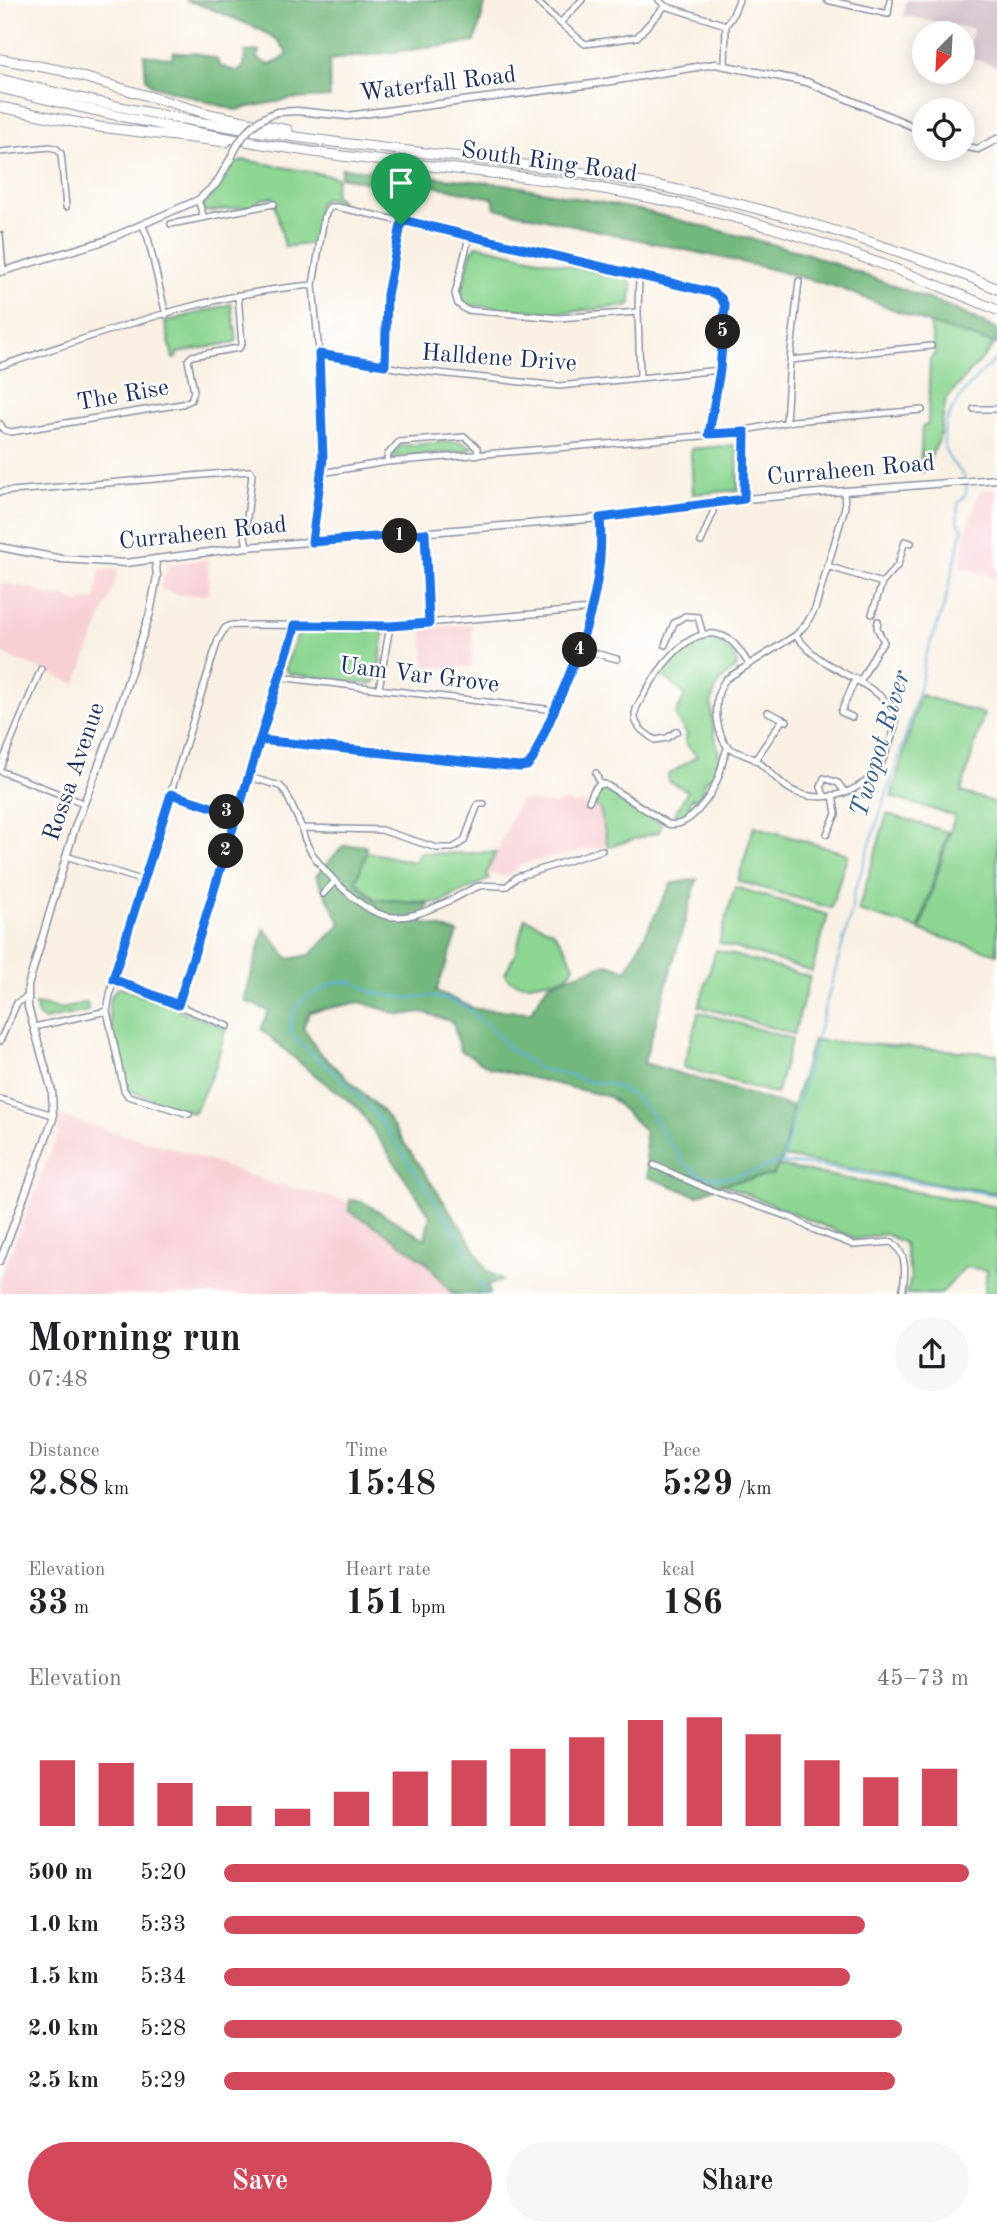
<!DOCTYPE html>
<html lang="en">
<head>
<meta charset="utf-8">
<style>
	:root { --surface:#fff; --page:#f6f6f6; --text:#202124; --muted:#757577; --accent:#d1495b }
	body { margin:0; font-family:"Old Standard TT",serif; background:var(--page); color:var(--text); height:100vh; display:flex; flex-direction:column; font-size:26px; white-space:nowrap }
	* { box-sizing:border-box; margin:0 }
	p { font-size:23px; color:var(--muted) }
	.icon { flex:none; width:38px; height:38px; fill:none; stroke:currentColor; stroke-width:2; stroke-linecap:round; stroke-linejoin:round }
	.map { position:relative; height:1294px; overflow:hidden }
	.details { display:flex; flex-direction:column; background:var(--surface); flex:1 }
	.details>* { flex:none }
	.needle { width:46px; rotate:204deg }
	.fabs { position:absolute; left:912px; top:21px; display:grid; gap:14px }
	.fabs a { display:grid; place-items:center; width:63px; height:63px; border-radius:50%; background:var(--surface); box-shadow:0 4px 18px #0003; font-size:35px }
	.pin { position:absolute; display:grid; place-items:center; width:60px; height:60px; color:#fff; margin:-72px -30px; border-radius:50% 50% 50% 0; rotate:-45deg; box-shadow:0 0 7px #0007 }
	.pin .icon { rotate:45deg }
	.km { position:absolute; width:35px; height:35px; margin:-18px; border-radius:50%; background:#222; color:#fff; font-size:19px; line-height:35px; text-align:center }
	.round { display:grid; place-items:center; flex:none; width:74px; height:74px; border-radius:37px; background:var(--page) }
	.overview { display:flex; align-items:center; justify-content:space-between; height:119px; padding:0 28px }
	h1 { font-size:38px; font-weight:600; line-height:52px }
	.figures { display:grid; grid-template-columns:repeat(3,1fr); gap:10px; height:119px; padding:7px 28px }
	.figures div { display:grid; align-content:center }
	.figures b { font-size:35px; font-weight:600 }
	.figures small { font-size:19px; font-weight:400 }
	.figures p { font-size:19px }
	.chart { height:196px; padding:14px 28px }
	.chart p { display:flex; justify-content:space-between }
	.chart svg { width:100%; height:126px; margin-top:7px; stroke:var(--accent); stroke-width:6 }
	.cta { display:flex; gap:14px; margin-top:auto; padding:14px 28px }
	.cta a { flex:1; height:80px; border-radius:42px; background:var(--accent); color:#fff; font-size:28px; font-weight:600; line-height:80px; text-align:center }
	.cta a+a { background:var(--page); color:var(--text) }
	ul { padding:0 28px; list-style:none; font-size:23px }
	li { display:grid; grid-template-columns:112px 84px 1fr; align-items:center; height:52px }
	li i { height:18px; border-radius:9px; background:var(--accent) }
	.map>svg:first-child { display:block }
	.built { fill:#f7cfd5 }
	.industrial { fill:#d2bdc8 }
	.green { fill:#8dd692; stroke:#548278; stroke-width:2 }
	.forest { fill:#72b77c; stroke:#46736d; stroke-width:2 }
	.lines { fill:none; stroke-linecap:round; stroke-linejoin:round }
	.stream { stroke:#61b2dc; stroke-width:2 }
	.minor-casing { stroke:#8a90a0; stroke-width:8 }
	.tertiary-casing { stroke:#8a90a0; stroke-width:9 }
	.trunk-casing { stroke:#8a90a0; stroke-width:11 }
	.minor { stroke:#fff; stroke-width:5 }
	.tertiary { stroke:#fff; stroke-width:6 }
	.trunk { stroke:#fff; stroke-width:9 }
	.tertiary-bridge-casing { stroke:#8a90a0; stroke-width:9; stroke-linecap:butt }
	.tertiary-bridge { stroke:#fff; stroke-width:6 }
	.route-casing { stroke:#fff; stroke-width:14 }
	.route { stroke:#1a73e8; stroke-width:9 }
	.labels { text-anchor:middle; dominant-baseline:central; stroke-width:5; stroke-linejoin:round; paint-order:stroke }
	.street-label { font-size:24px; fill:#1b2f5e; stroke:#fff }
	.water-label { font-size:26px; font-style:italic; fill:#345d8a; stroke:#fff }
</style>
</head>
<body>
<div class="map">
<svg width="997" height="1295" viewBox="0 0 997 1295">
	<rect width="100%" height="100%" fill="#fff"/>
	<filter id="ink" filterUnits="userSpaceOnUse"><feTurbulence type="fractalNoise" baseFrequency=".0143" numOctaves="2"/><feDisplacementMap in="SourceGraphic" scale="14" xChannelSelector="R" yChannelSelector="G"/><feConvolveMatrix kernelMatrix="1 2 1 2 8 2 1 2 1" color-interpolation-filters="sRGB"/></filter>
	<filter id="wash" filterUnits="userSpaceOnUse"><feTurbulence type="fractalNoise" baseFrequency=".00686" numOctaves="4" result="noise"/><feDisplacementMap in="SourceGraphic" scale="28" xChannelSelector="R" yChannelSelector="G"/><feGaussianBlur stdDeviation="1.57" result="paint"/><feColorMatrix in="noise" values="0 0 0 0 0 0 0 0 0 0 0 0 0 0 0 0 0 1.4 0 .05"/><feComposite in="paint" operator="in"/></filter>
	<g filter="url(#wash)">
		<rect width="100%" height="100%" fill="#f9f0e3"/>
		<path class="built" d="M997,490V578L960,567L966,532L980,491Z
			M208,559L209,595H177L160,588L169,564Z
			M119,569L111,594L76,684L0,653L1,583L34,589L47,595L69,598L70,601L81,603L83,600L95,601L100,570Z
			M472,625V667H426L422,628Z
			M519,800L557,805L564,800L575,805L582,802L602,809L608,845L520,865L506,877L488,873Z
			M56,1115L181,1151L271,1183L360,1204L464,1295H0V1278L57,1137L60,1124Z"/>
		<path class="industrial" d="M906,0H997V66L967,57L973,29L904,16Z"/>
		<path class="green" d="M245,160L337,177L334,193L341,202L326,198L319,203L314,243L285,247L273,197L262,199L253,206L205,212L202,205L221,186L234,164Z
			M477,245L627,279L632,284L631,303L627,306L556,313L468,305L463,302L461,296L471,252Z
			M231,304L237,339L235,342L177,353V358L173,359L165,322Z
			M930,324L995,344L946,399L939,440L923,472H920L922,427L928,424L930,359L935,354Z
			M445,442H462L472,447L466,451L391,457L400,446Z
			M737,445L738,490L693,494L691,449Z
			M304,631H384L378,677L375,682L370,684L290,674L285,668L296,638Z
			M716,640C726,647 737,654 737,667C706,688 709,707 716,741C717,746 719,752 719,757C719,764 715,772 712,779L707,778L698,800L692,798L689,805L694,807L681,818L671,820L688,791L668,781V775L697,756L685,743L687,734L677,719L676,713L684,699L683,693L666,678L657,679C672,658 689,641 716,640Z
			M920,695L984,714L961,792L997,803V954L920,931L955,816L891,797Z
			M604,787L662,824L659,832L608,847L600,809L591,804L596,790Z
			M887,814L948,832L919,929L858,911Z
			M754,826L848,854L831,908L738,881Z
			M367,852L415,862L420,852C444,856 470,852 496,852L486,874L489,879L439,903L374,899L355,881Z
			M735,887L828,915L812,971L719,943Z
			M525,918L553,931L567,950L574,966C568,980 558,979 546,981C531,984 522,987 508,979L505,974L516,952Z
			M716,950L810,977L794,1034L699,1006Z
			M121,987L226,1028L215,1068L194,1113L127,1090C122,1075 110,1025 109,1009C109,1000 112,990 121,987Z
			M87,1002L88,1011L44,1020L38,1016L35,1004L63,1009Z
			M699,1012L792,1039L776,1094L683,1067Z
			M813,1040L997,1054V1193L783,1157L793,1107Z
			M778,1166L997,1207V1294H984L987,1270L965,1267L941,1294H907L911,1277L904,1243L886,1234L856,1239L722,1184L773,1175Z"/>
		<path class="forest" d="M185,0H486L475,42L329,60L330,97L291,99L235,110L151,85L146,78L144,55L172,58L174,52C181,54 186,53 193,53C201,53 207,58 216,58L220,66L238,72L244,66L245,52L259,51L257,59L270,65L288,55L279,41L259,29L204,6Z
			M342,168L505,184L640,210L806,253L947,306L997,329V344L930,324L837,287L763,267L495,208L493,198L425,184L416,192L340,177Z
			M365,845L367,852L356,881L374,899L429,904L421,922L458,933L436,991L475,1009L531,1012L548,984L607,964L627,970L671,884L697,879L644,1063L793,1107L783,1157L773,1175L722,1184L697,1196L648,1177L644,1130L610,1097L491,1068L460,1050L453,1022L422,1012L401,1015L360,1002L310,1012L303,1027L319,1052L384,1113L469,1239L487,1271L503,1280L488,1286L490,1294H452L426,1262L380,1229L349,1211L350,1200L363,1202L425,1239L430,1215L358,1108L307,1069L261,1029L269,1011L244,1001L264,929L289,959L310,955L341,924L316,876L343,846Z"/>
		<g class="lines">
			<path class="stream" d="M965,478C961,470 952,465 948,456C930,422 973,379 997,358
				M782,1163L852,910L853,896L904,741L922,678L925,658L943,609L963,529L957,520L958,503C964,498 969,492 966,484
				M484,1295C472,1252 446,1219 422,1182C401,1151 382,1118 355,1092C334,1071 311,1055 291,1034V1020L298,1004L310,995L336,982H353L374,993L405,998L429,996L446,999L466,1007L497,1034L510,1049L540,1069L567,1074L590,1082L611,1084L632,1095L652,1115L660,1130L685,1164L699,1174L716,1178L736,1176L756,1171L775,1163L811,1165L997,1195"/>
		</g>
	</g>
	<g filter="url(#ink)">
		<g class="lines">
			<defs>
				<path id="minor" d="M535,0L560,23
					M582,0L560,23L585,44L637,37L665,6
					M659,0L665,6L726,25
					M827,0L888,14L890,0
					M725,65L726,25L732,17L739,0
					M0,152L50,147L57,149L61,154L66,207
					M198,200L204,218
					M171,224L274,204
					M143,226L148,238L166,315
					M0,235L3,271
					M469,237L455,294L458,304L466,310L559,318L638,312L639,277
					M638,312L640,378
					M319,354L401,369L559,386L720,370
					M790,360L931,346
					M385,365L387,295L402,220
					M0,366C102,334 205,293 313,285
					M974,409H997
					M786,422L790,360L799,281
					M0,424L4,430L11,432L182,404L191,400L194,391L188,360L192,356L239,348L242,344L238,295
					M387,462L388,454L399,442L465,437L477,448L478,453
					M321,473L387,462L725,434L793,421L922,410
					M0,492L250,471L252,474L245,536L247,547
					M744,499L745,432
					M425,533L429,623
					M312,542L323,459L319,354L313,285L324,217L330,207H337C463,234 588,266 714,293L721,298L725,306L720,370L709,434
					M701,542L713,513L712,503
					M827,566L882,583L898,565L905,541L911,543
					M872,614L882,583
					M796,635C804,646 812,654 823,661C840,672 889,694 895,714C898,727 889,744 885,755C874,787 832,804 801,794C782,789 770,769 754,759C745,754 727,751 723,740C715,723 713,694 726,679L796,635L806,624L815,609L845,507L844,491
					M665,645L674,623L685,616L698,617L703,635
					M580,649L617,659
					M279,677L554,710
					M860,682L877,650L884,642L877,628L878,621
					M379,688L390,626
					M768,712L787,721
					M852,717L841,712L856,678
					M677,731L667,738L655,740C646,734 635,727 635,716C634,709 640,702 643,696C656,673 687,626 719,635C734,638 741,653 749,664
					M260,740L519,767L527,766L533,759C566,682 607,604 600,518
					M755,760L783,719
					M0,768L41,669
					M0,771L83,803
					M596,773L600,784
					M249,777L280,786L285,791L302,828L381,830L437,848H453L464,841L478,804H484
					M171,794L238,815
					M824,795L821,787L824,778L838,783L844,791
					M589,801C593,793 594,784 605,784L668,824C690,829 711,796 718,778C722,768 723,757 728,746
					M302,828C304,848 322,868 336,882C379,924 397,926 451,900C460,896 471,888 480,886C488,884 499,887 507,886L517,877L602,850
					M827,834L836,814L833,795
					M66,856L144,881
					M323,894L335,881
					M113,979L218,640L225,628L231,625L390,626L591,609
					M178,1005L294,625
					M34,1027L107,1011
					M0,1041L17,1003L27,997
					M0,1099L53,1115
					M189,1114L128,1096L124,1090L107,1011L113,979L228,1026
					M654,1165L705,1188L792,1218L812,1229L854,1245L892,1242C909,1256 905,1275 902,1295"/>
				<path id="tertiary" d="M277,112L297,111L347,116L593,84L715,64L807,82L924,131
					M962,146L978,149L997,139
					M0,272L104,241L198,200L216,184L231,158
					M0,547L62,559L126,563L247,547L600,518L744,499L997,479
					M0,1261L53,1119L52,1091L28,1007V986L75,827L112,730L150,613L157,576L155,559"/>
				<path id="trunk" d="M0,59L59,70L209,114L288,130
					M0,79C91,102 183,121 275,134C389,151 503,159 616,178C708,194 800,218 888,248C925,261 962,272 997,289
					M0,88C112,116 227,141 342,156C451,169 559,178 666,201C781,225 890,264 997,310
					M0,107L99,127L226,142"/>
			</defs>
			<use href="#minor" class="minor-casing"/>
			<use href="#tertiary" class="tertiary-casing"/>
			<use href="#trunk" class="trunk-casing"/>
			<use href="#minor" class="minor"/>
			<use href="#tertiary" class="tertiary"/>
			<use href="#trunk" class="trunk"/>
			<defs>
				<path id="tertiary-bridge" d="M231,158C241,135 254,120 277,112"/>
			</defs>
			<use href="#tertiary-bridge" class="tertiary-bridge-casing"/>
			<use href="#tertiary-bridge" class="tertiary-bridge"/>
		</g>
	</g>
	<g class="lines" filter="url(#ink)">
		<defs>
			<path id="route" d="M401,225L387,295L385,365L319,354L323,459L312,542L425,533L429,623L390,626L294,625V631C254,755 218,881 178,1005L113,979L171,794L237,815L260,740L519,767L527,766L533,759C566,682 607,604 600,518L744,499L745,432L709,434L720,370L725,306L721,298L714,293L402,220L401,225"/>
		</defs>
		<use href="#route" class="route-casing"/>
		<use href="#route" class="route"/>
	</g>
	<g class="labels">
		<g class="street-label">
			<text transform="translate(438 85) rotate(-7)">Waterfall Road</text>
			<text transform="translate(549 163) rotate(8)">South Ring Road</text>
			<text transform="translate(499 359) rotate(4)">Halldene Drive</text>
			<text transform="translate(123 396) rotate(-10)">The Rise</text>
			<text transform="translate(851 471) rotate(-5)">Curraheen Road</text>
			<text transform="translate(203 534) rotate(-6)">Curraheen Road</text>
			<text transform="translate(419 676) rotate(7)">Uam Var Grove</text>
			<text transform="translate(75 772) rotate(-71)">Rossa Avenue</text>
		</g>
		<g class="water-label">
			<text transform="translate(881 744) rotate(-73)">Twopot River</text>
		</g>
	</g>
</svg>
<div class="fabs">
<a><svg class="needle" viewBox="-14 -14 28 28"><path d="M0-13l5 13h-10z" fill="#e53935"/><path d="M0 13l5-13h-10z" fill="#757577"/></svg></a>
<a><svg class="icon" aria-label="locate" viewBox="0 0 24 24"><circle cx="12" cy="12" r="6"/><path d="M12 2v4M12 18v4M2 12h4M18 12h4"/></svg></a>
</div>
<div class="pin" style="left:401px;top:225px;background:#1e9e55"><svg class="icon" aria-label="arrive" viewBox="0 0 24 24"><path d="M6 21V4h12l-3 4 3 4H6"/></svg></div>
<b class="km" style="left:400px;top:536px">1</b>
<b class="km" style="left:226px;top:851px">2</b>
<b class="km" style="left:227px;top:812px">3</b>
<b class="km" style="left:580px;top:650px">4</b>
<b class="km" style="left:723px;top:332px">5</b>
</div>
<section class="details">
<div class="overview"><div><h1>Morning run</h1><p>07:48</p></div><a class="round"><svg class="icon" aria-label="share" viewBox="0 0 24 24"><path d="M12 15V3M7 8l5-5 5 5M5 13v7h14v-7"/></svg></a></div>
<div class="figures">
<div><p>Distance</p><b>2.88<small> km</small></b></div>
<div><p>Time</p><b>15:48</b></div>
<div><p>Pace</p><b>5:29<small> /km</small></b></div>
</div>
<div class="figures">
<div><p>Elevation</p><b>33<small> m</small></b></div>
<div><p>Heart rate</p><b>151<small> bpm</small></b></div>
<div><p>kcal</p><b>186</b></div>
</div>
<div class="chart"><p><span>Elevation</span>45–73 m</p>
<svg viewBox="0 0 160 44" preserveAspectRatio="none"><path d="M5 44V21M15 44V22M25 44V29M35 44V37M45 44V38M55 44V32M65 44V25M75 44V21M85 44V17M95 44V13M105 44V7M115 44V6M125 44V12M135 44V21M145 44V27M155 44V24"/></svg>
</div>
<ul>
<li><b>500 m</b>5:20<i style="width:100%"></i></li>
<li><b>1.0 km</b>5:33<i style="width:86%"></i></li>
<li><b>1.5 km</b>5:34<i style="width:84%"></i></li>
<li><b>2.0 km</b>5:28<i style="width:91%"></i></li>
<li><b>2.5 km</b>5:29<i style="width:90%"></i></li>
</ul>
<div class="cta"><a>Save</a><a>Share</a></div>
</section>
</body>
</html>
